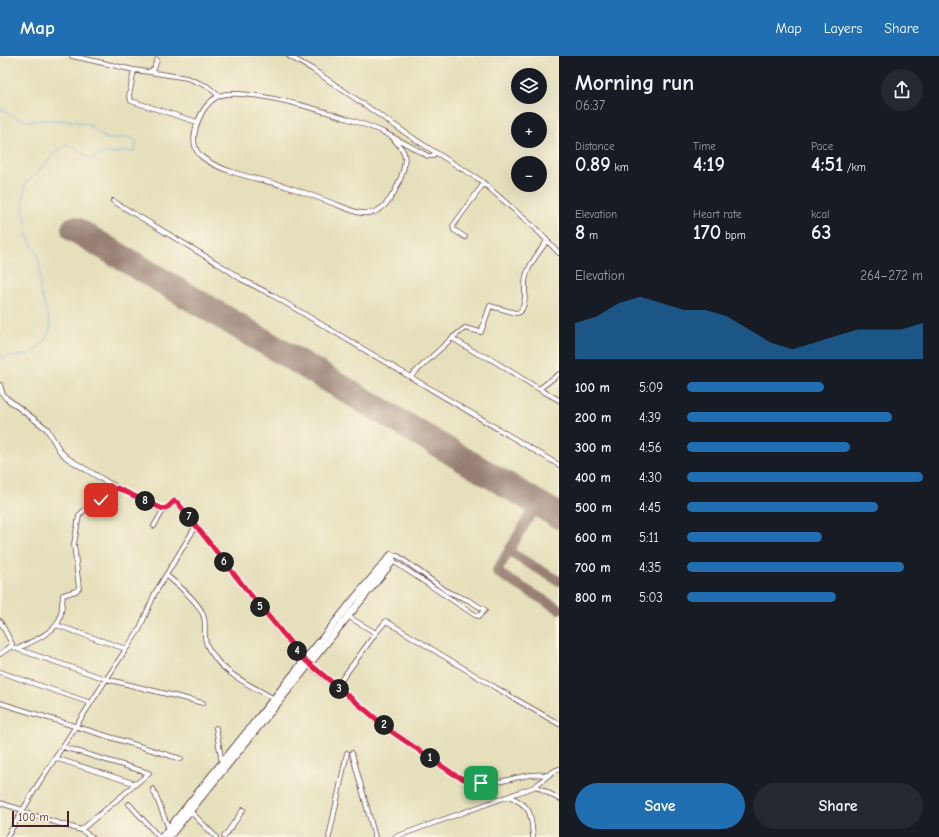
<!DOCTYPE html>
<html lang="en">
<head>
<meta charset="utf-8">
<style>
	:root { --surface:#171b24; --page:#242831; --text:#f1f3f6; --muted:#9ea1a6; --accent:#1f6fb2 }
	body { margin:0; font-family:"Comic Neue",sans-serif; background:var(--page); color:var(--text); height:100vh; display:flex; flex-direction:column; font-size:15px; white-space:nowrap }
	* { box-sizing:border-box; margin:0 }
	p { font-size:13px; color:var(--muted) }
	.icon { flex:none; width:22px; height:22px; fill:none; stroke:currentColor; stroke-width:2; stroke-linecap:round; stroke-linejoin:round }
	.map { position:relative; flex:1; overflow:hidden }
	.details { display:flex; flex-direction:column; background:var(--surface); width:380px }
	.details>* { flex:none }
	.fabs { position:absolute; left:511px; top:12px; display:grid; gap:8px }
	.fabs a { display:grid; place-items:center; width:36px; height:36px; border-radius:50%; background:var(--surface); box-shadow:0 4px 16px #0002; font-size:20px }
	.scale { position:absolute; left:12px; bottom:10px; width:57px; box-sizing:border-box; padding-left:4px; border:2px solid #4a1f2b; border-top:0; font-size:11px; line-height:14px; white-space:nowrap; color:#4a1f2b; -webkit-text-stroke:3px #fcf5e5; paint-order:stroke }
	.pin { position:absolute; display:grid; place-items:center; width:34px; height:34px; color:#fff; margin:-17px; border-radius:8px; box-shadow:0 2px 6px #0006 }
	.km { position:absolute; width:20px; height:20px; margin:-10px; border-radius:50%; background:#222; color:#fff; font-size:11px; line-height:20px; text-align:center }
	.round { display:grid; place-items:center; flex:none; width:42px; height:42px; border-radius:21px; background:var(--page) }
	.headline { display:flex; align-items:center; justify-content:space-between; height:68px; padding:0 16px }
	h1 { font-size:22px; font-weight:700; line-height:30px }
	.metrics { display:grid; grid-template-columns:repeat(3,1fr); gap:6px; height:68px; padding:4px 16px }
	.metrics div { display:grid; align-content:center }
	.metrics b { font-size:20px; font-weight:700 }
	.metrics small { font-size:11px; font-weight:400 }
	.metrics p { font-size:11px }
	.chart { height:112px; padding:8px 16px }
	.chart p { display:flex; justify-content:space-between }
	.chart svg { width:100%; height:72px; margin-top:4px; fill:var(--accent); opacity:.7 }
	.button { display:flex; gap:8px; margin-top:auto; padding:8px 16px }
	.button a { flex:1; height:46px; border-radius:24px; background:var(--accent); color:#fff; font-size:16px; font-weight:700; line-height:46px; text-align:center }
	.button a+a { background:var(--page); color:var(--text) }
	ul { padding:0 16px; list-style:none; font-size:13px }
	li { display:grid; grid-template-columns:64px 48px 1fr; align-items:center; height:30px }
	li i { height:10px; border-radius:5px; background:var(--accent) }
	header { display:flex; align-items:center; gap:24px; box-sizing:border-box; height:56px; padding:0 20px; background:var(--accent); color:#fff }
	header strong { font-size:19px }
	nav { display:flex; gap:22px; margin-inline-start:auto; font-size:14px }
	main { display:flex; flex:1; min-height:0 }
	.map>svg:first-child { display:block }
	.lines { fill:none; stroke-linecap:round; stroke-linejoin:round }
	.stream { stroke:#7db1ea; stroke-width:1 }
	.taxiway { stroke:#987f73; stroke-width:10 }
	.runway { stroke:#987f73; stroke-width:26 }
	.minor-casing { stroke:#613c41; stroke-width:5.5 }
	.tertiary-casing { stroke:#613c41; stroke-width:6 }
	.trunk-casing { stroke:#613c41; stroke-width:8 }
	.minor { stroke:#fff; stroke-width:4 }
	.tertiary { stroke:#fff; stroke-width:4.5 }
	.trunk { stroke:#fff; stroke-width:6 }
	.route-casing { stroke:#fff; stroke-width:8 }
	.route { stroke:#e11d48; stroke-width:5 }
</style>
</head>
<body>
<header>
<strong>Map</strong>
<nav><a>Map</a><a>Layers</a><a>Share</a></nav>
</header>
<main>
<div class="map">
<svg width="559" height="781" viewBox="0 0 559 781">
	<rect width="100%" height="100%" fill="#fcf5e5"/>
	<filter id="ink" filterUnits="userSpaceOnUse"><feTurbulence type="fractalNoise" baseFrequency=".025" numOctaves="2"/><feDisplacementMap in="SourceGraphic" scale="8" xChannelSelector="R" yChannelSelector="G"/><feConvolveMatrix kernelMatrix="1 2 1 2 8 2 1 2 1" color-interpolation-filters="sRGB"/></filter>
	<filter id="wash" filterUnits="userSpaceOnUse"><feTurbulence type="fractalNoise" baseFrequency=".012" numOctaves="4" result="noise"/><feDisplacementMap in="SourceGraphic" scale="16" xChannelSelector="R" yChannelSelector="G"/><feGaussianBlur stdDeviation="0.9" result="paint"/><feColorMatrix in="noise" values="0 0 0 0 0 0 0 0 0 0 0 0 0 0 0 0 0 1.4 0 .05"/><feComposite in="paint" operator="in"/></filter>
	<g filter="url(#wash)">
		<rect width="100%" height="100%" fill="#e5dfbb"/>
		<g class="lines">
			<path class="stream" d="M0,52C7,56 14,61 22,64C29,66 38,64 46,64C59,64 73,64 86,68C95,71 99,81 109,83C116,84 141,74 135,94L132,96L124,95L112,98L105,96L90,103L76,92L66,89L55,97L33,121L25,128L23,151L26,165L27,180L37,197L40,215V234L50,267C51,280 40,294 28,298C20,301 9,300 0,301"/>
			<path class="taxiway" d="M526,441L531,447L532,456
				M510,493L532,456L538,452L547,453
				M559,525L511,497L510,493L497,515L498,517L559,553"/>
			<path class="runway" d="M74,173L559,460"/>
		</g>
	</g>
	<g filter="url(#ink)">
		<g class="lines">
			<defs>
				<path id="minor" d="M72,0L134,14L129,40L131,45L197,66
					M289,0L312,13L419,86L480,124L535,172L559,197
					M134,14L149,16L154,13L157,4
					M149,16L187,22L207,30L219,40
					M393,82C396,86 402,92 404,97C408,112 393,145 380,153C373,158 365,158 356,156C332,147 309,138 285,130C260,123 222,117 202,101C193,94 193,81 196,71C200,58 206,46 219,40C246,29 356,63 385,77C399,84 414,92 428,100H433L435,96
					M113,145L225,212L241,223L272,239L559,409
					M465,181L454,174L453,170L484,127
					M547,185C540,195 531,205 527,217C522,229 529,245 520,256L516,257L490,250L481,276L465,272L452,282L478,298L489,302L539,333L559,318
					M410,321L452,282
					M539,333L559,344
					M154,470L164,453
					M391,499L398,500L448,536L468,544L485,554L479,560L475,559L393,505
					M166,519C176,527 202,549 204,562C206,567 204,574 205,580C205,586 209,594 213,599C224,618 256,632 274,643
					M347,560L376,577
					M0,565L12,588L9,592L0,598
					M56,569L126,593
					M10,590L17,593C29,587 53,577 59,565C62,557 62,547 63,539L76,535L79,532L74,488L79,460C84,452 94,448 101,444C107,441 112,436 117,432
					M17,593L106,623L203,647
					M308,608L392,675L459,721C466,724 477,728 486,728C507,726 527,716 548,719
					M0,616L91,647
					M342,623L376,577L386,565L496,632L559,668
					M0,647L181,703
					M216,672L222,707
					M63,691L149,717L81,774
					M352,697L375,781
					M55,702L136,728
					M536,730L559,743
					M153,733L169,773
					M509,740C532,751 531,757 533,781
					M0,747L23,754
					M129,748L159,781
					M189,754L216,781
					M22,756L81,774L92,781
					M7,781L37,730L126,593L139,574L155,537L196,470
					M224,781L243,754
					M329,781L347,697
					M395,781L534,731C543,725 549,716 559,713"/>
				<path id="tertiary" d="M0,329L2,337L6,342L47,373L60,395L67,402L117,432L161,453H166L174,445L178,447L245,532L307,606"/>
				<path id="trunk" d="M162,781L354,543L391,499
					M169,781L393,505L391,499"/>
			</defs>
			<use href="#minor" class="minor-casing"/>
			<use href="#tertiary" class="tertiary-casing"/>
			<use href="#trunk" class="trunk-casing"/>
			<use href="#minor" class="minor"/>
			<use href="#tertiary" class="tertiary"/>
			<use href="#trunk" class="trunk"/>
		</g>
	</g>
	<g class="lines" filter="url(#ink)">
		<defs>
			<path id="route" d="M101,444L117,432L163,453L168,451L174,445L178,447L245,532L305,604L392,676L455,719L466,724L481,727"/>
		</defs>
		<use href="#route" class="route-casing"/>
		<use href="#route" class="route"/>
	</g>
</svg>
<div class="fabs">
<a><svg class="icon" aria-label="layers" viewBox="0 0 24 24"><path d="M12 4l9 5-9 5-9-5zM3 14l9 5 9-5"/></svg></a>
<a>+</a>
<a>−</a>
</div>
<div class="scale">100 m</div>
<div class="pin" style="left:481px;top:727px;background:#1e9e55"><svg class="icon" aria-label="arrive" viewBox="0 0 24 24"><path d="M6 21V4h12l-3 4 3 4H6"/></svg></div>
<div class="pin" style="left:101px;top:444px;background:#d93025"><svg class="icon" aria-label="check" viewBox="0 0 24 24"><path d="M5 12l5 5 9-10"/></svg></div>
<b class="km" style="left:430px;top:702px">1</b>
<b class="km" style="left:384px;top:669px">2</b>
<b class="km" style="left:339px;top:633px">3</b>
<b class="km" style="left:297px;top:595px">4</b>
<b class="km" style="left:260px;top:551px">5</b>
<b class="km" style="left:224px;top:506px">6</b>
<b class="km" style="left:189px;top:461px">7</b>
<b class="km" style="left:145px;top:445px">8</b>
</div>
<section class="details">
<div class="headline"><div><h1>Morning run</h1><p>06:37</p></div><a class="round"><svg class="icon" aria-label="share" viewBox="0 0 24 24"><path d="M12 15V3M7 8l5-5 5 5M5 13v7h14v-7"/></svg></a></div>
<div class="metrics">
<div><p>Distance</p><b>0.89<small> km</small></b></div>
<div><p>Time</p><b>4:19</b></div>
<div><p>Pace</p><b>4:51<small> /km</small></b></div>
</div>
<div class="metrics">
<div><p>Elevation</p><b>8<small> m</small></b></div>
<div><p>Heart rate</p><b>170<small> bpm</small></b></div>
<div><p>kcal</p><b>63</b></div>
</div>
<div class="chart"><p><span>Elevation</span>264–272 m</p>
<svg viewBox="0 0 160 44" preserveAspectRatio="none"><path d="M0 44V22L10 18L20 10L30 6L40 10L50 14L60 14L70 18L80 26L90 34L100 38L110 34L120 30L130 26L140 26L150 26L160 22V44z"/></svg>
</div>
<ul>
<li><b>100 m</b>5:09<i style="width:58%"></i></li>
<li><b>200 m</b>4:39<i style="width:87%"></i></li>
<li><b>300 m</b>4:56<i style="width:69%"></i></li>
<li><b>400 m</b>4:30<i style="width:100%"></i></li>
<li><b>500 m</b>4:45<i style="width:81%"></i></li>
<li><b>600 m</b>5:11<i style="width:57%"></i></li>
<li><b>700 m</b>4:35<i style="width:92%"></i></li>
<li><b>800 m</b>5:03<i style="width:63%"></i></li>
</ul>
<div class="button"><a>Save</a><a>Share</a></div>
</section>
</main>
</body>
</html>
